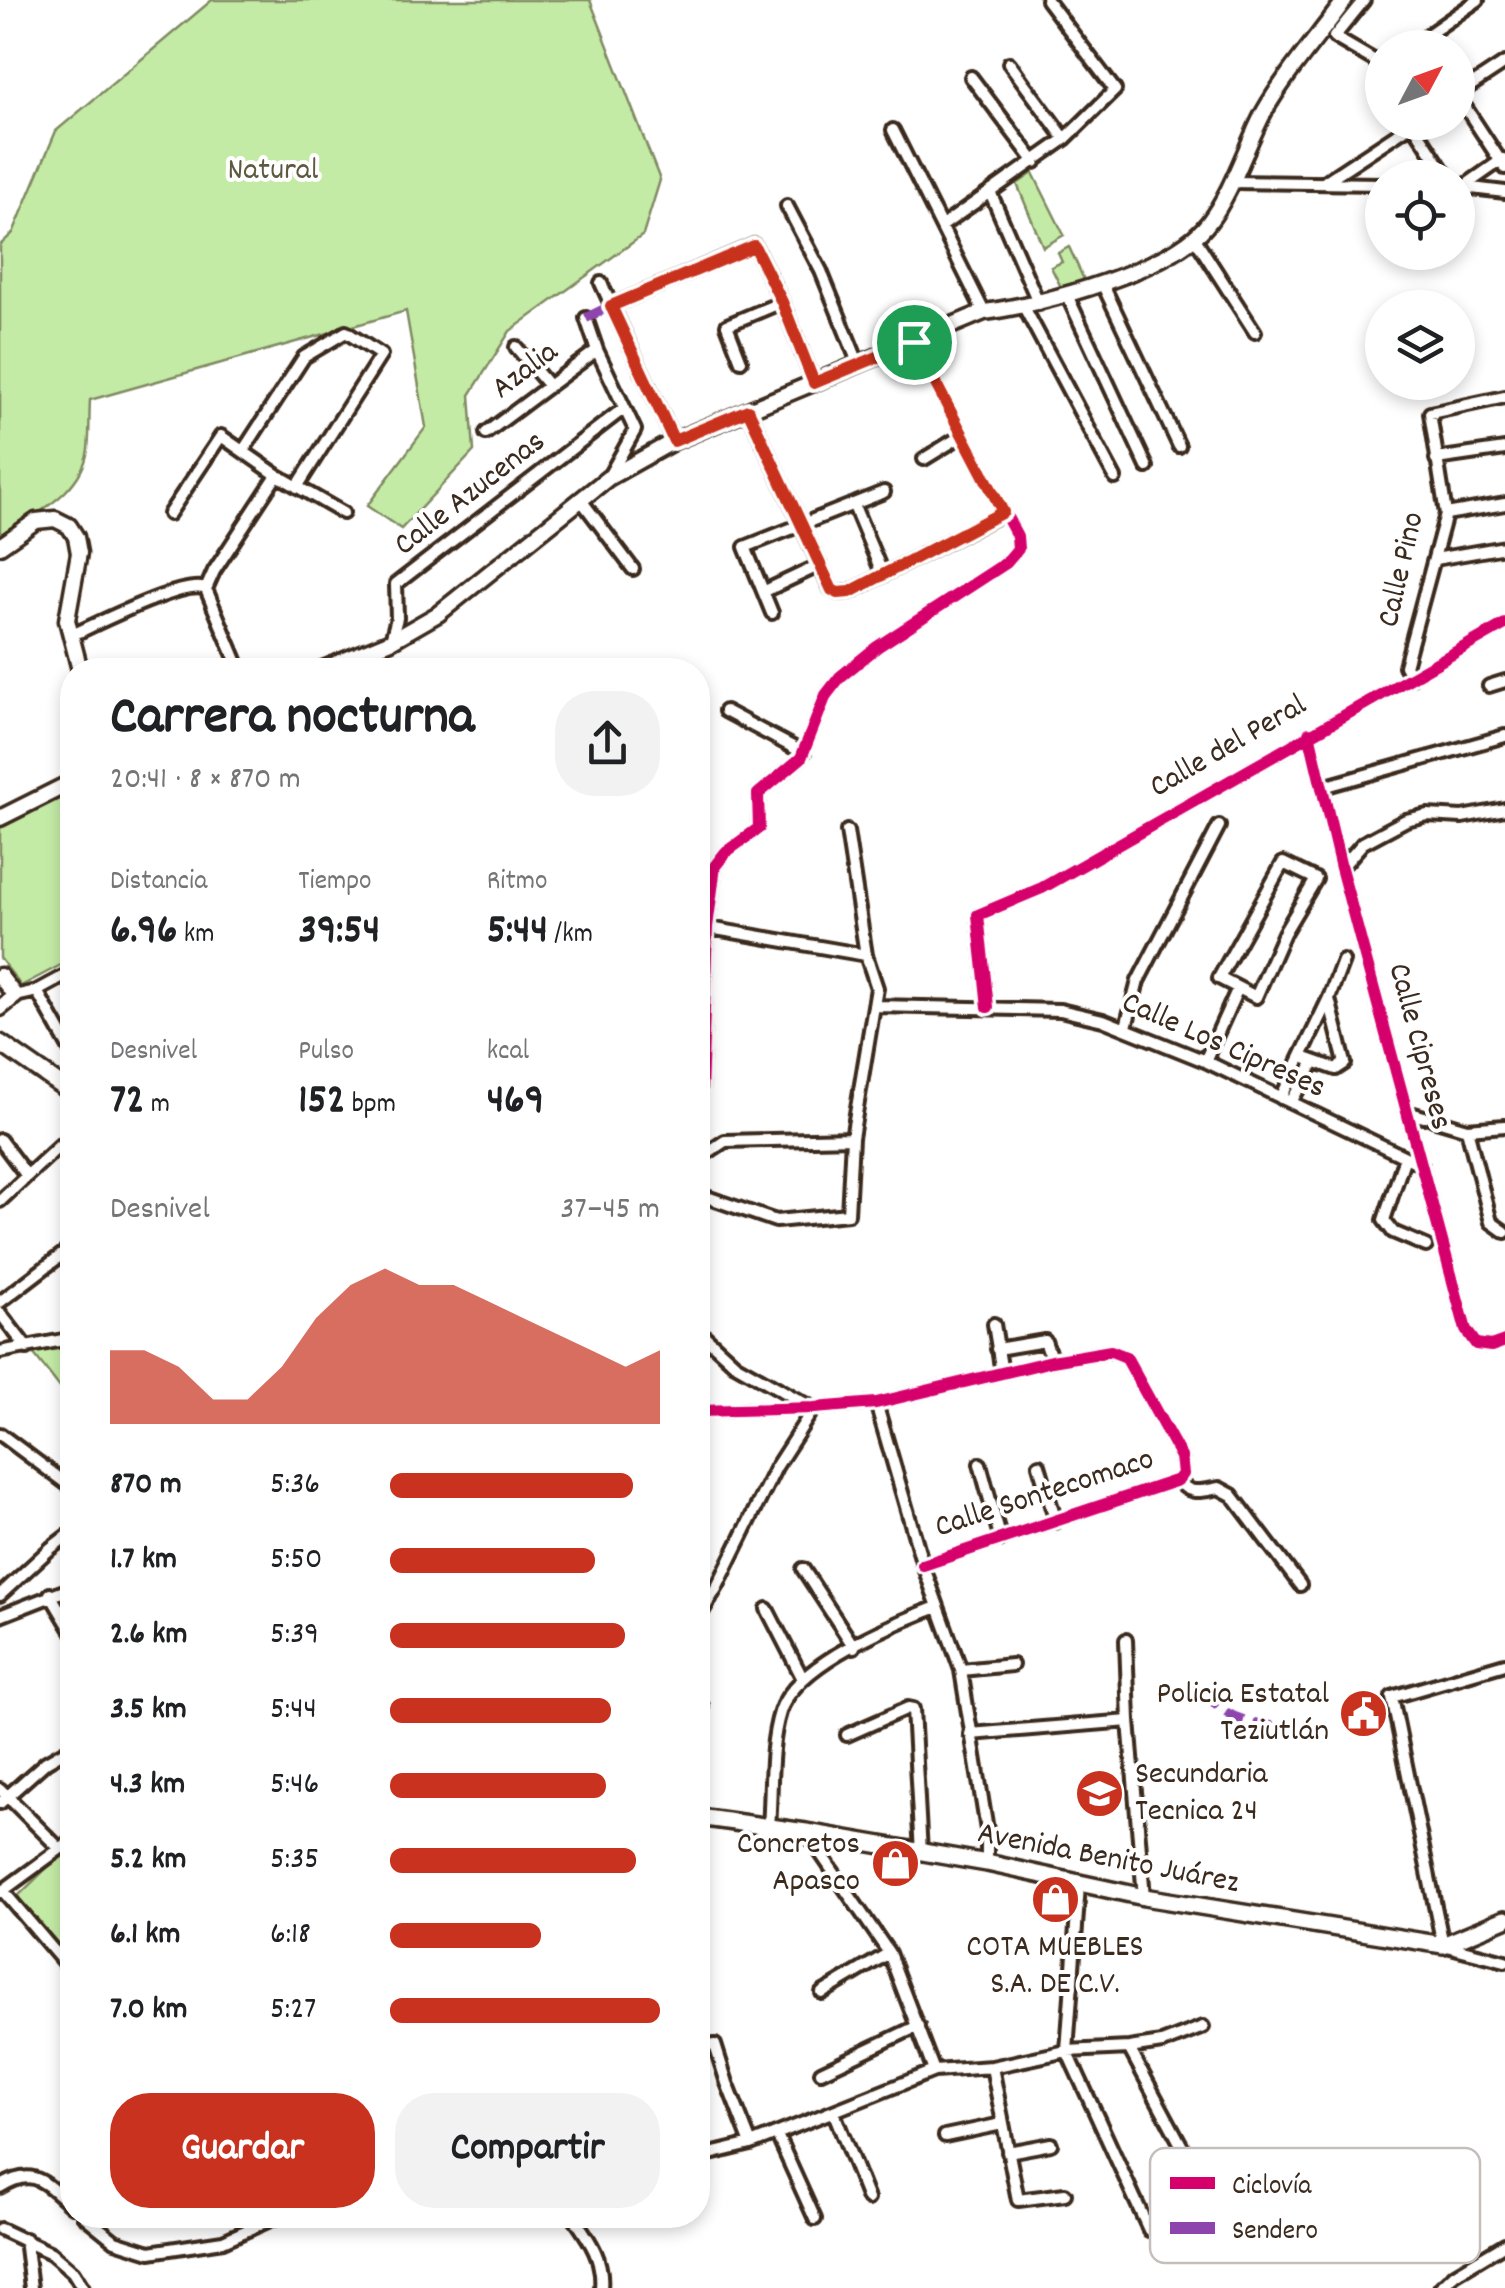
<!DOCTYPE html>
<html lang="es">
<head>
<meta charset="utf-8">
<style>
	:root { --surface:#fff; --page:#f2f2f2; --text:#202124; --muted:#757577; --accent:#c8321e }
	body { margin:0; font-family:Dekko,sans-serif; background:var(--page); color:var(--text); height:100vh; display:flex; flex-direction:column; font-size:38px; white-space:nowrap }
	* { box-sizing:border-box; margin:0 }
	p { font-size:32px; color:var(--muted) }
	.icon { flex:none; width:55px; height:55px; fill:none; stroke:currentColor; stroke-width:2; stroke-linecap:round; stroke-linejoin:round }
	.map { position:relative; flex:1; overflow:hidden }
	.details { position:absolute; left:60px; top:658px; width:650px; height:1570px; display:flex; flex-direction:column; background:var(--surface); border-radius:40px; box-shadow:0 5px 15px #0003 }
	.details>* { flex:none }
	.needle { width:65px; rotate:49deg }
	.tools { position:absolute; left:1365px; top:30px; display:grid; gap:20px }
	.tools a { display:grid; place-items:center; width:110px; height:110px; border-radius:50%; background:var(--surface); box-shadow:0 5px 15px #0003; font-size:50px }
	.pin { position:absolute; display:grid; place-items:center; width:85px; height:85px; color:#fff; margin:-42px; border:5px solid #fff; border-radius:50%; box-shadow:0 2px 10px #0007 }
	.round { display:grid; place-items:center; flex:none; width:105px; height:105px; border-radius:40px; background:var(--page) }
	.head { display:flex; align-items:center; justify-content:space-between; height:170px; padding:0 50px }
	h1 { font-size:55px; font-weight:700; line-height:75px }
	.metrics { display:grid; grid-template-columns:repeat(3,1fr); gap:15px; height:170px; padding:10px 50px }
	.metrics div { display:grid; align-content:center }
	.metrics b { font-size:42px; font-weight:700 }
	.metrics small { font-size:28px; font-weight:400 }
	.metrics p { font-size:28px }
	.chart { height:280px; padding:20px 50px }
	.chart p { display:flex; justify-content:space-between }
	.chart svg { width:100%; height:180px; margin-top:10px; fill:var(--accent); opacity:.7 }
	.button { display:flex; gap:20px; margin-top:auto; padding:20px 50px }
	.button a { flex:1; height:115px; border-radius:40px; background:var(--accent); color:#fff; font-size:40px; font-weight:700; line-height:115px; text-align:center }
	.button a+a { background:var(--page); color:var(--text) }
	ul { padding:0 50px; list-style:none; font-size:32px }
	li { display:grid; grid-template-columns:160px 120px 1fr; align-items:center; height:75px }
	li i { height:25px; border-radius:12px; background:var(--accent) }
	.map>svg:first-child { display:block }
	.green { fill:#c4eba6; stroke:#808a62; stroke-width:2.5 }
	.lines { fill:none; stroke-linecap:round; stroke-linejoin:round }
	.minor-casing { stroke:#3b2a1e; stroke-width:18 }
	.secondary-casing { stroke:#3b2a1e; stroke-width:21 }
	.primary-casing { stroke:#3b2a1e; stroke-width:22 }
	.minor { stroke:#fff; stroke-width:10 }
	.secondary { stroke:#fff; stroke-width:14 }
	.primary { stroke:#fff; stroke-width:15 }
	.quiet { stroke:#8e44ad; stroke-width:10; stroke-dasharray:20 10; stroke-linecap:butt }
	.cycleway-casing { stroke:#fff; stroke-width:19 }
	.cycleway { stroke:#d6006c; stroke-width:12 }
	.route-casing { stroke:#fff; stroke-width:20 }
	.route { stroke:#c8321e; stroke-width:12 }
	.labels { text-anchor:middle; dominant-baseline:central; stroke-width:8; stroke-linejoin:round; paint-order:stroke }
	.park-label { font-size:32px; fill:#5d5a40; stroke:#fff }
	.street-label { font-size:32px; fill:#3b2a1e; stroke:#fff }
	.poi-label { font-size:32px; fill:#3b2a1e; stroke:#fff; text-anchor:end }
	.key { fill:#fff; stroke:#c4bfbc; stroke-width:2.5 }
	.key-label { font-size:28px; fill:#3b2a1e }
</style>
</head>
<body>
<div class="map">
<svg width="1505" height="2288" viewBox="0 0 1505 2288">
	<rect width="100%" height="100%" fill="#fff"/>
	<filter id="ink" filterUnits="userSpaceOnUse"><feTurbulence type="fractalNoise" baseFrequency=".01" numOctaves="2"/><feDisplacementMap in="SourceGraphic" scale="20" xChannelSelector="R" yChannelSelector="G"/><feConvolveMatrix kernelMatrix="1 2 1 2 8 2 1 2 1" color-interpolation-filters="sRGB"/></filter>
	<g filter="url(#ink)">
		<path class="green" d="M212,0H590L660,180L643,235L510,331L470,395L474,451L401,529L367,506L426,427L406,311L90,400C89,416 90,433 88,449C82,494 33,514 0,539V245L13,233L56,131Z
			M1033,173L1064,235L1043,247L1017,184Z
			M1069,247L1085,282L1064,293L1051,267L1062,262L1058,253Z
			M72,785V889L61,895L72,929V959L21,986L0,958V820Z
			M61,1345L72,1347V1403L30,1349Z
			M72,1849V1961L17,1897L54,1861Z"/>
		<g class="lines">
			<defs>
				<path id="minor" d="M1364,0L1334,37L1382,65
					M1409,48L1478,0
					M1009,63L1065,139
					M971,77L1035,162
					M1458,94L1505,63
					M1458,96L1505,168
					M1413,124L1448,178
					M893,130L984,312
					M1326,181L1415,122
					M1231,182L1382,184
					M1463,187L1503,159
					M1463,187L1505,192
					M991,194L1039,304
					M787,206L821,271L859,365
					M942,226L1065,139L1115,90L1047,0
					M1194,237L1255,332
					M601,283L674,441
					M1102,283L1179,446
					M1067,295L1147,467
					M611,306L754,245L782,302L814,383
					M1024,307L1115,478
					M586,318L597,350L635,430L608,478
					M516,347L549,386
					M741,361L727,325L782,302
					M748,410L831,589L838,593L850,592L1003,513
					M486,433L597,350
					M243,451L304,357L346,332L381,355L297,487
					M924,459L963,435
					M1436,459L1505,449
					M581,500L633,569
					M854,506L883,575
					M169,514L221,436L277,475L343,513
					M1446,514L1505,504
					M1435,559L1505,547
					M765,591L820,565
					M772,613L745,547L884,492
					M70,636C95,625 184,579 206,589
					M391,640L397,618L396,584L623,409
					M240,670L206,589L214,571L277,475
					M1412,678L1405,666L1446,514L1430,413L1505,397
					M1489,686L1505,681
					M725,711L804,753
					M1309,733L1341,868L1466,1330L1476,1344L1491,1346L1505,1341
					M1323,787L1505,736
					M1283,863L1316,879L1284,933L1256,997L1219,978Z
					M1341,868L1363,843L1406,820L1427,815L1462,817L1505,809
					M698,926L866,955
					M37,991L72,1053
					M15,996L37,991L72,972
					M875,1006L1060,1010L1103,1020L1205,1061L1422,1165
					M988,1007L978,915L1042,888L1505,624
					M1126,1027L1138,981L1219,826
					M1302,1057L1336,1069L1345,1063L1329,999
					M1205,1061L1238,988
					M1281,1098L1329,998L1343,961
					M698,1101L701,1092L707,927L715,866L726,852L759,828L758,794L801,758L826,695L840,677L877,647L1006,563L1018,549L1017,536L914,342
					M1291,1102L1314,1062
					M1407,1112L1424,1117
					M1433,1119L1467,1129L1505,1126
					M1467,1129L1491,1222L1505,1232
					M0,1140L27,1176
					M1405,1157L1384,1220L1393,1232L1426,1246
					M698,1159L725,1141L852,1138
					M698,1194L776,1221L848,1214L852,1138L877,988L866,955L847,831
					M0,1201L72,1134
					M0,1302L72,1247
					M0,1313L27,1348
					M994,1324L1002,1373
					M698,1330L735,1364L813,1408
					M997,1349L1045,1341L1052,1361
					M0,1352L63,1340L72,1342
					M876,1403L923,1565L961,1670L987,1830V1863
					M698,1411L814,1408L876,1403L1052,1361L1111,1351L1126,1357L1181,1457L1183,1474L1178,1480L923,1565
					M0,1434L67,1484
					M980,1464L1001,1540
					M1039,1465L1056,1522
					M1178,1480C1189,1496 1202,1491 1219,1488L1232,1495L1300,1585
					M803,1569L854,1647
					M50,1594L72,1631
					M0,1595L51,1548L72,1532
					M767,1609L803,1679
					M0,1616L72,1588
					M698,1619L717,1587L776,1467L814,1408
					M1126,1640L1129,1721L1144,1897
					M1505,1664L1392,1697L1443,1945L1505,1961
					M961,1670L1012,1665
					M970,1734L1129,1721
					M847,1735L908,1708L913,1709L921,1853
					M698,1751L702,1706
					M0,1789L59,1848
					M0,1803L46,1762L72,1747
					M769,1827C772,1790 769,1747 780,1712C795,1664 893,1624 937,1607
					M806,1832L889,1953L934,2071
					M1079,1885L1067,2051L1149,2230
					M3,1891L72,1972
					M1,1892L72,1840
					M822,1993L889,1953
					M698,2047L715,2045L727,2083L751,2144
					M1129,2048L1229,2234
					M992,2067L1018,2200L1065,2194
					M821,2072L918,2026
					M834,2113L868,2199
					M777,2135L815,2219
					M945,2136L1002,2124
					M698,2151L710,2154L751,2144L934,2071L992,2067L1067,2051L1129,2048L1162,2043L1203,2027
					M1008,2152L1051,2144
					M0,2187C35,2165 45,2184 72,2206
					M83,2215L115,2241L150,2252L223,2241L281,2215
					M572,2215C588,2238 604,2258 601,2288
					M0,2229L51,2253L73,2272L83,2288
					M25,2239L31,2288
					M1440,2288L1455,2274L1505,2244"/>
				<path id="secondary" d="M0,546L36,521L55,519L69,526L76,537L79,553L67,620L80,670
					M321,670L391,641L438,614L608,478L674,441L984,312C1041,305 1174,270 1209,222C1233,190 1245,148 1264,112C1286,73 1319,36 1345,0
					M0,818L72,782
					M0,976L15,996L0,1008"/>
				<path id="primary" d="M0,1043L72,1093
					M698,1817L806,1832L987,1863L1144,1897L1443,1945L1505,1919"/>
			</defs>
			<use href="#minor" class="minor-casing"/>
			<use href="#secondary" class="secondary-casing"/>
			<use href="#primary" class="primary-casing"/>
			<use href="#minor" class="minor"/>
			<use href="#secondary" class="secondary"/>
			<use href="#primary" class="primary"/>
			<path class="quiet" d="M586,318L611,306
				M1206,1690C1223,1724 1260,1723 1294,1730"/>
			<defs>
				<path id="cycleway" d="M1309,733L1341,868L1466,1330L1476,1344L1491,1346L1505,1341
					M988,1007L978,915L1042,888L1505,624
					M698,1101L701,1092L707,927L715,866L726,852L759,828L758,794L801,758L826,695L840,677L877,647L1006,563L1018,549L1017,536L914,342
					M698,1411L814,1408L876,1403L1052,1361L1111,1351L1126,1357L1181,1457L1183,1474L1178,1480L923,1565"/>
			</defs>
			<use href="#cycleway" class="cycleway-casing"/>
			<use href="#cycleway" class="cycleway"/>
		</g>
	</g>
	<g class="lines" filter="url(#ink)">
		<defs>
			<path id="route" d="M754,246L782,302L814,383L914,342L1003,512L850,592L838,593L832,590L748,410L674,441L611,306Z"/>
		</defs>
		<use href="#route" class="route-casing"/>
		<use href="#route" class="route"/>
	</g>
	<defs>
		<symbol id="civic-disc" viewBox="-11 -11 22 22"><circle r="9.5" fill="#c8321e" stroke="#fff"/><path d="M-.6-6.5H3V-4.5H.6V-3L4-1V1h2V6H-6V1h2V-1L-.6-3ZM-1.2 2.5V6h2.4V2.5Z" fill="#fff"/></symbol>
		<symbol id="school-disc" viewBox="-11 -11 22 22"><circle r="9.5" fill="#c8321e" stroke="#fff"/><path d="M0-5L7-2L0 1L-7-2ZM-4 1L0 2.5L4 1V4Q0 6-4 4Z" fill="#fff"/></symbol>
		<symbol id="shop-disc" viewBox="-11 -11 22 22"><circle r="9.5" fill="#c8321e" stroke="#fff"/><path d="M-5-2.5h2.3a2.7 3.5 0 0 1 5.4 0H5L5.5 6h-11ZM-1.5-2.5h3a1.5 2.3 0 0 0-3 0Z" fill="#fff"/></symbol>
	</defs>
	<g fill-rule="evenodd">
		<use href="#civic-disc" x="1336" y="1686" width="55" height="55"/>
		<use href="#school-disc" x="1072" y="1766" width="55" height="55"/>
		<use href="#shop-disc" x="868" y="1836" width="55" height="55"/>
		<use href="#shop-disc" x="1028" y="1872" width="55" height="55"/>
	</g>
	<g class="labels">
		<g class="park-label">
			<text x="273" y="172">Natural</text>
		</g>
		<g class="street-label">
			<text transform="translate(526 372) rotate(-37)">Azalia</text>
			<text transform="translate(471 495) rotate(-38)">Calle Azucenas</text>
			<text transform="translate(1403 570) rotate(-77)">Calle Pino</text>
			<text transform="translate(1229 748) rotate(-30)">Calle del Peral</text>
			<text transform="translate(1223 1047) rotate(24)">Calle Los Cipreses</text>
			<text transform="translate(1418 1047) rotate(75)">Calle Cipreses</text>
			<text transform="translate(1045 1495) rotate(-18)">Calle Sontecomaco</text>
			<text transform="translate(1108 1860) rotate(11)">Avenida Benito Juárez</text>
		</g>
		<g class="poi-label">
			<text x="1329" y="1696">Policia Estatal<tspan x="1329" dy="37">Teziutlán</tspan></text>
			<text x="1135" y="1776" text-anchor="start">Secundaria<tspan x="1135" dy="37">Tecnica 24</tspan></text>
			<text x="860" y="1846">Concretos<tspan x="860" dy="37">Apasco</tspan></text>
			<text x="1055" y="1949" text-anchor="middle">COTA MUEBLES<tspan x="1055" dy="37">S.A. DE C.V.</tspan></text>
		</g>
	</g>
	<rect x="1150" y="2148" width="330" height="115" rx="15" class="key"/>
	<rect x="1170" y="2177" width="45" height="12" fill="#d6006c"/>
	<rect x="1170" y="2222" width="45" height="12" fill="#8e44ad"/>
	<g class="key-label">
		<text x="1232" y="2193">Ciclovía</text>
		<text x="1232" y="2238">Sendero</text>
	</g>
</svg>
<div class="tools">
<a><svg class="needle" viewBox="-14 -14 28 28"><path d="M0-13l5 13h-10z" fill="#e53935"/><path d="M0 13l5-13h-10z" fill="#757577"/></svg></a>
<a><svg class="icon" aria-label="locate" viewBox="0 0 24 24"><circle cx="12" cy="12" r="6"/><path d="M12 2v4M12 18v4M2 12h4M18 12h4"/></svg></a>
<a><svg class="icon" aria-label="layers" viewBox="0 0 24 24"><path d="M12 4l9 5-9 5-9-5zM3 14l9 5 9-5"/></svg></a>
</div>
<div class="pin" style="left:914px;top:342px;background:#1e9e55"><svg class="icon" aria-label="arrive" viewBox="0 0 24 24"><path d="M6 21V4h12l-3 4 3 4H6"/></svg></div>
<section class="details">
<div class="head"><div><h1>Carrera nocturna</h1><p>20:41 · 8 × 870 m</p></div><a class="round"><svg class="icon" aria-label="share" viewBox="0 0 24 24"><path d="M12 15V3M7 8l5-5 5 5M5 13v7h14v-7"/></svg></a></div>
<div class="metrics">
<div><p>Distancia</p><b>6.96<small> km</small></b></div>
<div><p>Tiempo</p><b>39:54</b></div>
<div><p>Ritmo</p><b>5:44<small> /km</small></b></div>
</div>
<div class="metrics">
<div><p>Desnivel</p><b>72<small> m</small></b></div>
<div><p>Pulso</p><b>152<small> bpm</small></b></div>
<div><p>kcal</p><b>469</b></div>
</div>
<div class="chart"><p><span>Desnivel</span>37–45 m</p>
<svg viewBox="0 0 160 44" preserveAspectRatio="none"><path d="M0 44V26L10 26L20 30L30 38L40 38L50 30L60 18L70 10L80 6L90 10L100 10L110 14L120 18L130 22L140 26L150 30L160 26V44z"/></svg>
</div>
<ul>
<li><b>870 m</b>5:36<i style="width:90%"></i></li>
<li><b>1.7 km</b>5:50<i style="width:76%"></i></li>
<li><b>2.6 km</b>5:39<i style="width:87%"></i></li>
<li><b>3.5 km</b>5:44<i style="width:82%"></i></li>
<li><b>4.3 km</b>5:46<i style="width:80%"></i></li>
<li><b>5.2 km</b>5:35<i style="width:91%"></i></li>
<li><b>6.1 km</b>6:18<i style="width:56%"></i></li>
<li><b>7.0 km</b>5:27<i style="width:100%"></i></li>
</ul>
<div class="button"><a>Guardar</a><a>Compartir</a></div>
</section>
</div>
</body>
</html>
